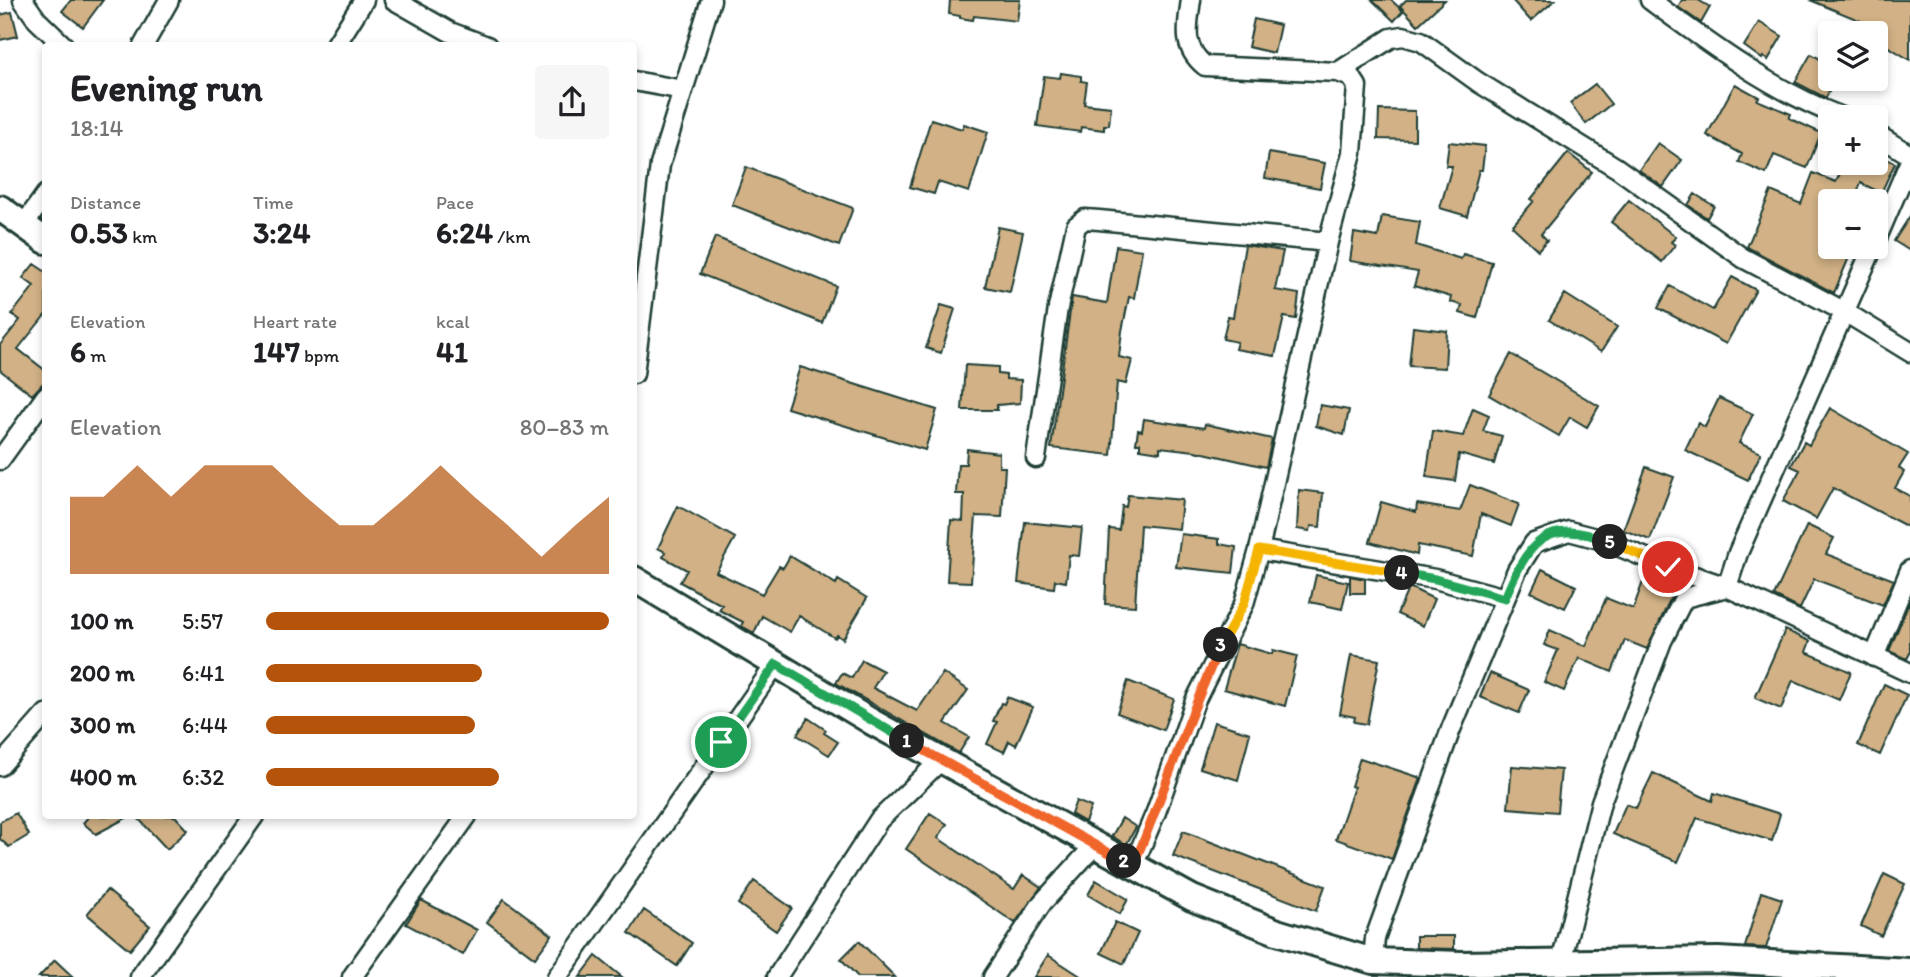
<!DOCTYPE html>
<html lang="en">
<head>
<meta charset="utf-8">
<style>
	:root { --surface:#fff; --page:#f6f6f6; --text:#202124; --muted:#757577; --accent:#b45309 }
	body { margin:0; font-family:Itim,sans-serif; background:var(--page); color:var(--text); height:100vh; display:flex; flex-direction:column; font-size:26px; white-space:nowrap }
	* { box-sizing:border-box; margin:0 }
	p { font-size:23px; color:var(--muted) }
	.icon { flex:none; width:38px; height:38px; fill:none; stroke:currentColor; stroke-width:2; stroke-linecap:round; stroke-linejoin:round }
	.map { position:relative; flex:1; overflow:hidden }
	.details { position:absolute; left:42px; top:42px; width:595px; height:777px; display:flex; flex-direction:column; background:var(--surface); border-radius:7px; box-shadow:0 4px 10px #0003 }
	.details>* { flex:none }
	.buttons { position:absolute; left:1818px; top:21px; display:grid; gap:14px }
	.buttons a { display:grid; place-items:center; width:70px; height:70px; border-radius:7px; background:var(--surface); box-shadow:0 4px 10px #0003; font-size:35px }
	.pin { position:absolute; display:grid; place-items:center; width:60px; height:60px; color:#fff; margin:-30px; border:4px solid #fff; border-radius:50%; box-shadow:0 2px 7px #0007 }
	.km { position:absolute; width:35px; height:35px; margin:-18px; border-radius:50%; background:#222; color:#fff; font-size:19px; line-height:35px; text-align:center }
	.round { display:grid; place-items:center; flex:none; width:74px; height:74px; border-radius:7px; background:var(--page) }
	.summary { display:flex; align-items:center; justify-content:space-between; height:119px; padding:0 28px }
	h1 { font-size:38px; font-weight:800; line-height:52px }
	.figures { display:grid; grid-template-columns:repeat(3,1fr); gap:10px; height:119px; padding:7px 28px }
	.figures div { display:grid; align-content:center }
	.figures b { font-size:30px; font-weight:800 }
	.figures small { font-size:19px; font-weight:400 }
	.figures p { font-size:19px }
	.chart { height:196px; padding:14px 28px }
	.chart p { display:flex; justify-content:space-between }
	.chart svg { width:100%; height:126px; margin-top:7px; fill:var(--accent); opacity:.7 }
	ul { padding:0 28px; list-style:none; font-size:23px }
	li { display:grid; grid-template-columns:112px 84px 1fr; align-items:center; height:52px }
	li i { height:18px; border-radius:9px; background:var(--accent) }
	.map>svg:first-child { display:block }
	.building { fill:#d1b185; stroke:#1f3d34; stroke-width:2 }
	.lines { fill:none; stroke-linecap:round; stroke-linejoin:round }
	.street-casing { stroke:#1f3d34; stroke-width:23 }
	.secondary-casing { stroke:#1f3d34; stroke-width:30 }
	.street { stroke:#fff; stroke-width:18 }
	.secondary { stroke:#fff; stroke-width:24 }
	.split-1-casing { stroke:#fff; stroke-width:14 }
	.split-2-casing { stroke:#fff; stroke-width:14 }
	.split-3-casing { stroke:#fff; stroke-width:14 }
	.split-4-casing { stroke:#fff; stroke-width:14 }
	.split-5-casing { stroke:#fff; stroke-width:14 }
	.split-6-casing { stroke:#fff; stroke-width:14 }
	.split-1 { stroke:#22a559; stroke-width:9 }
	.split-2 { stroke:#f0652b; stroke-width:9 }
	.split-3 { stroke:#f0652b; stroke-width:9 }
	.split-4 { stroke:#f5b400; stroke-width:9 }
	.split-5 { stroke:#22a559; stroke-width:9 }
	.split-6 { stroke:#f5b400; stroke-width:9 }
</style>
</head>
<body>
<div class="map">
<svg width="1910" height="977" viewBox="0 0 1910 977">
	<rect width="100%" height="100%" fill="#fff"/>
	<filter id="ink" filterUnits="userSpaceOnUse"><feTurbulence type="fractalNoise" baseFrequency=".0143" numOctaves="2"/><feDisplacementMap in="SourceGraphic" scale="14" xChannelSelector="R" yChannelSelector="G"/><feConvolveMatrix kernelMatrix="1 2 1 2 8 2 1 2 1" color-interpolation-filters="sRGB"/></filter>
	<g filter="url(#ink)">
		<path class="building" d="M71,0H103L83,27L62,11Z
			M950,0H1020L1017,21L974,16L973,20L960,18V16L949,14Z
			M1372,0H1391L1403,11L1394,21Z
			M1406,0H1445L1418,25L1400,6Z
			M1512,0H1555L1531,21Z
			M1682,0H1698L1710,7L1701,23L1678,7Z
			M1810,0H1910V60L1876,39V33H1862L1866,23Z
			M12,12L18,36L0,40V15Z
			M1254,19L1280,25L1274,53L1248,47Z
			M1759,22L1782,36L1768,60L1763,57L1762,59L1744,46Z
			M1811,54L1830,64V79H1835L1826,98L1795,82Z
			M1061,73L1081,76V81L1087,82L1084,104L1111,107L1109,125H1104V130L1081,127L1080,132L1037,126L1044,76L1060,78Z
			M1595,84L1611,104L1586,124L1570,103Z
			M1735,84L1759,97L1757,100L1791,114L1789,118L1821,133L1807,168L1774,155L1766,174L1739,162L1742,154L1707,135Z
			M1379,110L1415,111V140L1378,139Z
			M931,119L962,129L964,124L988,132L969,192L938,182L934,194L910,187Z
			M1449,142L1485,146L1482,170H1479L1467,216L1440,208L1452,166H1446Z
			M1658,143L1682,160L1663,187L1639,170Z
			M1269,153L1325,163L1320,188L1265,178Z
			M1568,153L1592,172L1541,234L1547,240L1538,250L1512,226L1534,201L1531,199Z
			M1876,154L1895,163L1881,193L1861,183L1854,201H1830V247L1850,255L1834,293L1747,247L1771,191L1801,204L1813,173L1836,182L1845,163H1876Z
			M746,167L853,208L839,246L732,205Z
			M1695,194L1714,206L1707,218L1688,205Z
			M1629,200L1676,237L1671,242L1675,245L1662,262L1611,222Z
			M1382,216L1420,222L1416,245L1461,259L1463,254L1492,262L1477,318L1460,313L1462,305L1450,302L1451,297L1414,286L1418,272L1350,261L1354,233L1378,237Z
			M1910,216V251L1894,241Z
			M998,227L1023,232L1010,292L985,287Z
			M715,237L836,286L822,323L700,274Z
			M1245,245L1283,251L1275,290L1299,294L1296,319L1284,317L1275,356L1235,349L1237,342L1223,339L1228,316L1233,317Z
			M1116,246L1142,250L1134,298L1129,297L1122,331L1119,357L1132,360L1126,384L1117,382L1111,455L1051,448L1072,297L1107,303Z
			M34,264L46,272V314L18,349L46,371V380L32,395L0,370V345L20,320L12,314L34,286L23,278Z
			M1732,277L1756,290L1726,344L1658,308L1670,286L1713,310Z
			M1565,294L1617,327L1601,352L1549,320Z
			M941,305L955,309L941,353L926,348Z
			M1413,327L1447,331L1445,368L1409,366Z
			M1511,354L1599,406L1587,427L1570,417L1559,436L1489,395Z
			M965,365L998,367V374L1006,375V379L1021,380L1020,403L997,405V410H962Z
			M800,367L937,410L925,450L787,408Z
			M1719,398L1753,414L1739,443L1761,453L1748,480L1685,450L1698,423L1705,427Z
			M1320,405L1349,410L1344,435L1316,426Z
			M1473,408L1489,415L1483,431L1502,436L1494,464L1459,454L1455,481L1426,477L1433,431L1463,436Z
			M1830,408L1908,454L1899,468L1904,472L1895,488L1910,496V528L1833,488L1816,519L1783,501L1800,470L1791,466L1804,442L1809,445Z
			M1144,419L1204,428L1205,424L1272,439L1266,467L1195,451L1160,447V452L1140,449V443H1136L1138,430L1142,431Z
			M967,449L999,453V467H1005L1002,517L976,516L971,582L947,581L951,520L963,521L964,494H956L958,464H966Z
			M1646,467L1674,477L1650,540L1623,530Z
			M1470,485L1519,504L1511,526L1481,514L1473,556L1418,545L1417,555L1370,542L1381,502L1416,512L1417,504L1460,511Z
			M1299,490L1323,493L1320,527L1311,526L1310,531L1297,529Z
			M1128,495L1182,500L1179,529L1140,525L1135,606L1105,604L1109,529L1119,530L1122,506L1126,507Z
			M678,506L735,538L716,572L762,594L779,566L783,568L790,556L836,584L838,580L867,598L843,639L837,635L835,638L799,616L790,632L762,616L754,633L741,626L743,622L719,610L722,605L680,582L687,570L663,557L665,552L658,548Z
			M1025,522L1082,528L1079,556L1069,555L1066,582L1055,580L1054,588L1018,583Z
			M1807,525L1834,538L1826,554L1894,580L1883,605L1814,579L1800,609L1774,596Z
			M1181,534L1219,539V544L1236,547L1233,573L1176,567Z
			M1542,569L1576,586L1565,608L1531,592Z
			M1316,575L1348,582L1342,609L1310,602Z
			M1350,576L1365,579V593H1350Z
			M1644,579L1674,591L1647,649L1625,640L1612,672L1579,658L1564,691L1544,682L1558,650L1544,645L1550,630L1586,646L1606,598L1633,609Z
			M1409,587L1434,599L1423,626L1397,614Z
			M1910,600V653L1907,659L1889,651Z
			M1785,630L1810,641L1806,652L1851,672L1839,700L1793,680L1781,709L1755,698Z
			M1237,644L1272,654L1273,650L1297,656L1285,706L1224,689Z
			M1351,655L1379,660L1367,724L1354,722L1355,717L1340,714Z
			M862,660L883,671L873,688L917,711L943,673L968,690L945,723L969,737L959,753L836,683L842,673L852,678Z
			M1490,673L1529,690L1519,713L1480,697Z
			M1128,681L1174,699L1163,730L1117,713Z
			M1884,684L1907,695L1880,755L1858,745Z
			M1007,697L1033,707L1016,745L1009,741L1004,752L987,744L997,722L993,721L1001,703L1004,704Z
			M808,718L826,730L824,733L838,742L829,755L797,735Z
			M1214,722L1250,733L1238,780L1200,768Z
			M1360,758L1421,778L1392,859L1336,839L1354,787L1351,786Z
			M1512,766L1561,770L1557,812L1508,808Z
			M1653,773L1712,801L1714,793L1780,814L1772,841L1697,818L1678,862L1613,834L1626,804L1636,808Z
			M1076,801L1091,807L1085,822L1071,814Z
			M16,813L29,835L9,847L0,839V822Z
			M930,813L947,824L938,838L1014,889L1023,875L1041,887L1015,923L906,849Z
			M89,816H130L96,834L83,823Z
			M136,816H175L188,830L167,849Z
			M1122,818L1136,827L1126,845L1112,836Z
			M1183,831L1325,886L1316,911L1173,856Z
			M1884,874L1905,884L1881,936L1861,926Z
			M1096,880L1128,899L1120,914L1088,895Z
			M754,881L792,908L776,931L738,904Z
			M107,890L150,926L130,950L87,914Z
			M1761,892L1782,899L1766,948L1745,947Z
			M504,899L552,935L535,958L487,922Z
			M421,900L477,930L463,955L406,924Z
			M644,910L692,943L677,966L629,933Z
			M1115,922L1138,933L1124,964L1101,953Z
			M1416,936H1454V949L1416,948Z
			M859,941L895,977H858L841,959Z
			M1048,955L1082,977H1034Z
			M596,956L622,977H580Z
			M55,960L73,977H39Z"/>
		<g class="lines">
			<defs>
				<path id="street" d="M23,0L37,20L64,46
					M394,0L450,32L487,46
					M1650,0C1711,45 1771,90 1842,117
					M143,46L169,0
					M335,46L364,0
					M1338,72L1391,38L1403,36L1421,41L1478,82L1617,168L1743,258L1845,312L1910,352
					M634,81L683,90
					M1876,134L1910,155
					M23,226L46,194
					M1876,240L1910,161
					M634,374L660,165L711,0
					M1036,458L1058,308L1076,226L1085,219L1099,220L1328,242
					M0,460L46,396
					M1259,550L1435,579L1505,598
					M1874,657L1910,570
					M0,766L46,714
					M1133,866L1156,812L1195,701L1244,604L1259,550L1328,242L1352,153L1357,86L1351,77L1338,72L1205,66C1182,47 1187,28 1191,0
					M1373,961L1375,938L1451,729L1517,570L1534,543L1569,531L1603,540L1668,567L1727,587L1910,673
					M1561,962L1601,802L1662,641L1684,598L1727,587L1738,553L1873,247
					M140,977L254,816
					M352,977L467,816
					M557,977L776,664
					M777,977L879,820L941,760
					M993,977L1042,903L1095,845"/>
				<path id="secondary" d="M0,208L46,241
					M634,579L872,722L1192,898L1277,932L1373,961L1461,964L1718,960L1910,971"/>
			</defs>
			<use href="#street" class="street-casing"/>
			<use href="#secondary" class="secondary-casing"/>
			<use href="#street" class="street"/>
			<use href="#secondary" class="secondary"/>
		</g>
	</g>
	<g class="lines" filter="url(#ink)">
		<defs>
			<path id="split-1" d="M721,742L776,664L907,741"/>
			<path id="split-2" d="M907,741L1124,861"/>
			<path id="split-3" d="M1124,861L1133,866C1165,793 1187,717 1221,645"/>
			<path id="split-4" d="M1221,645L1244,604L1259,550L1402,573"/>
			<path id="split-5" d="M1402,573L1435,579L1505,598C1528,543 1545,516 1610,542"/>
			<path id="split-6" d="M1610,542L1668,567"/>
		</defs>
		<use href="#split-1" class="split-1-casing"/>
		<use href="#split-2" class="split-2-casing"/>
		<use href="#split-3" class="split-3-casing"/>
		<use href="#split-4" class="split-4-casing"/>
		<use href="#split-5" class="split-5-casing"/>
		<use href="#split-6" class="split-6-casing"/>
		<use href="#split-1" class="split-1"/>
		<use href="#split-2" class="split-2"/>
		<use href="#split-3" class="split-3"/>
		<use href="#split-4" class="split-4"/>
		<use href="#split-5" class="split-5"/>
		<use href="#split-6" class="split-6"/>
	</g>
</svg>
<div class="buttons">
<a><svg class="icon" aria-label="layers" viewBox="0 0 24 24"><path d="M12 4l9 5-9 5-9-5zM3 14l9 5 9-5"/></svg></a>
<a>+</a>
<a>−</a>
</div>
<div class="pin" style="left:721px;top:742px;background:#1e9e55"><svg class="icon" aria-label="arrive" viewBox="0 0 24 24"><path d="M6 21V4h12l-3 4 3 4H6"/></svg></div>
<div class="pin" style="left:1668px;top:567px;background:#d93025"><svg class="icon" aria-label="check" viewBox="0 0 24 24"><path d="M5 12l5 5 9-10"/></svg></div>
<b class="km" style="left:907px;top:741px">1</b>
<b class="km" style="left:1124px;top:861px">2</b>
<b class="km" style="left:1221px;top:645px">3</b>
<b class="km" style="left:1402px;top:573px">4</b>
<b class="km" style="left:1610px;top:542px">5</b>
<section class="details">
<div class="summary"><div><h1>Evening run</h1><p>18:14</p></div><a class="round"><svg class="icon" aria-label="share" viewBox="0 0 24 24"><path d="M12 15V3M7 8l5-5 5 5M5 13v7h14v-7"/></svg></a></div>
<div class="figures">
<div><p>Distance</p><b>0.53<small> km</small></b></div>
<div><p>Time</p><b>3:24</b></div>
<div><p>Pace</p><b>6:24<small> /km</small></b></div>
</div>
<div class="figures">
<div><p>Elevation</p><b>6<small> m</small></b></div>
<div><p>Heart rate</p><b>147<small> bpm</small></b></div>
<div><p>kcal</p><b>41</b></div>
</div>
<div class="chart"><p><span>Elevation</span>80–83 m</p>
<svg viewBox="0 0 160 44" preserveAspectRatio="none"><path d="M0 44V17L10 17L20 6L30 17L40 6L50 6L60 6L70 17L80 27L90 27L100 17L110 6L120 17L130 27L140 38L150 27L160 17V44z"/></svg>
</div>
<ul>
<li><b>100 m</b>5:57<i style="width:100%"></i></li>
<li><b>200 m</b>6:41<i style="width:63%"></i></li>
<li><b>300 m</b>6:44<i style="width:61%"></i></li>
<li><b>400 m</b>6:32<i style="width:68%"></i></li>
</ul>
</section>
</div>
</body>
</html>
